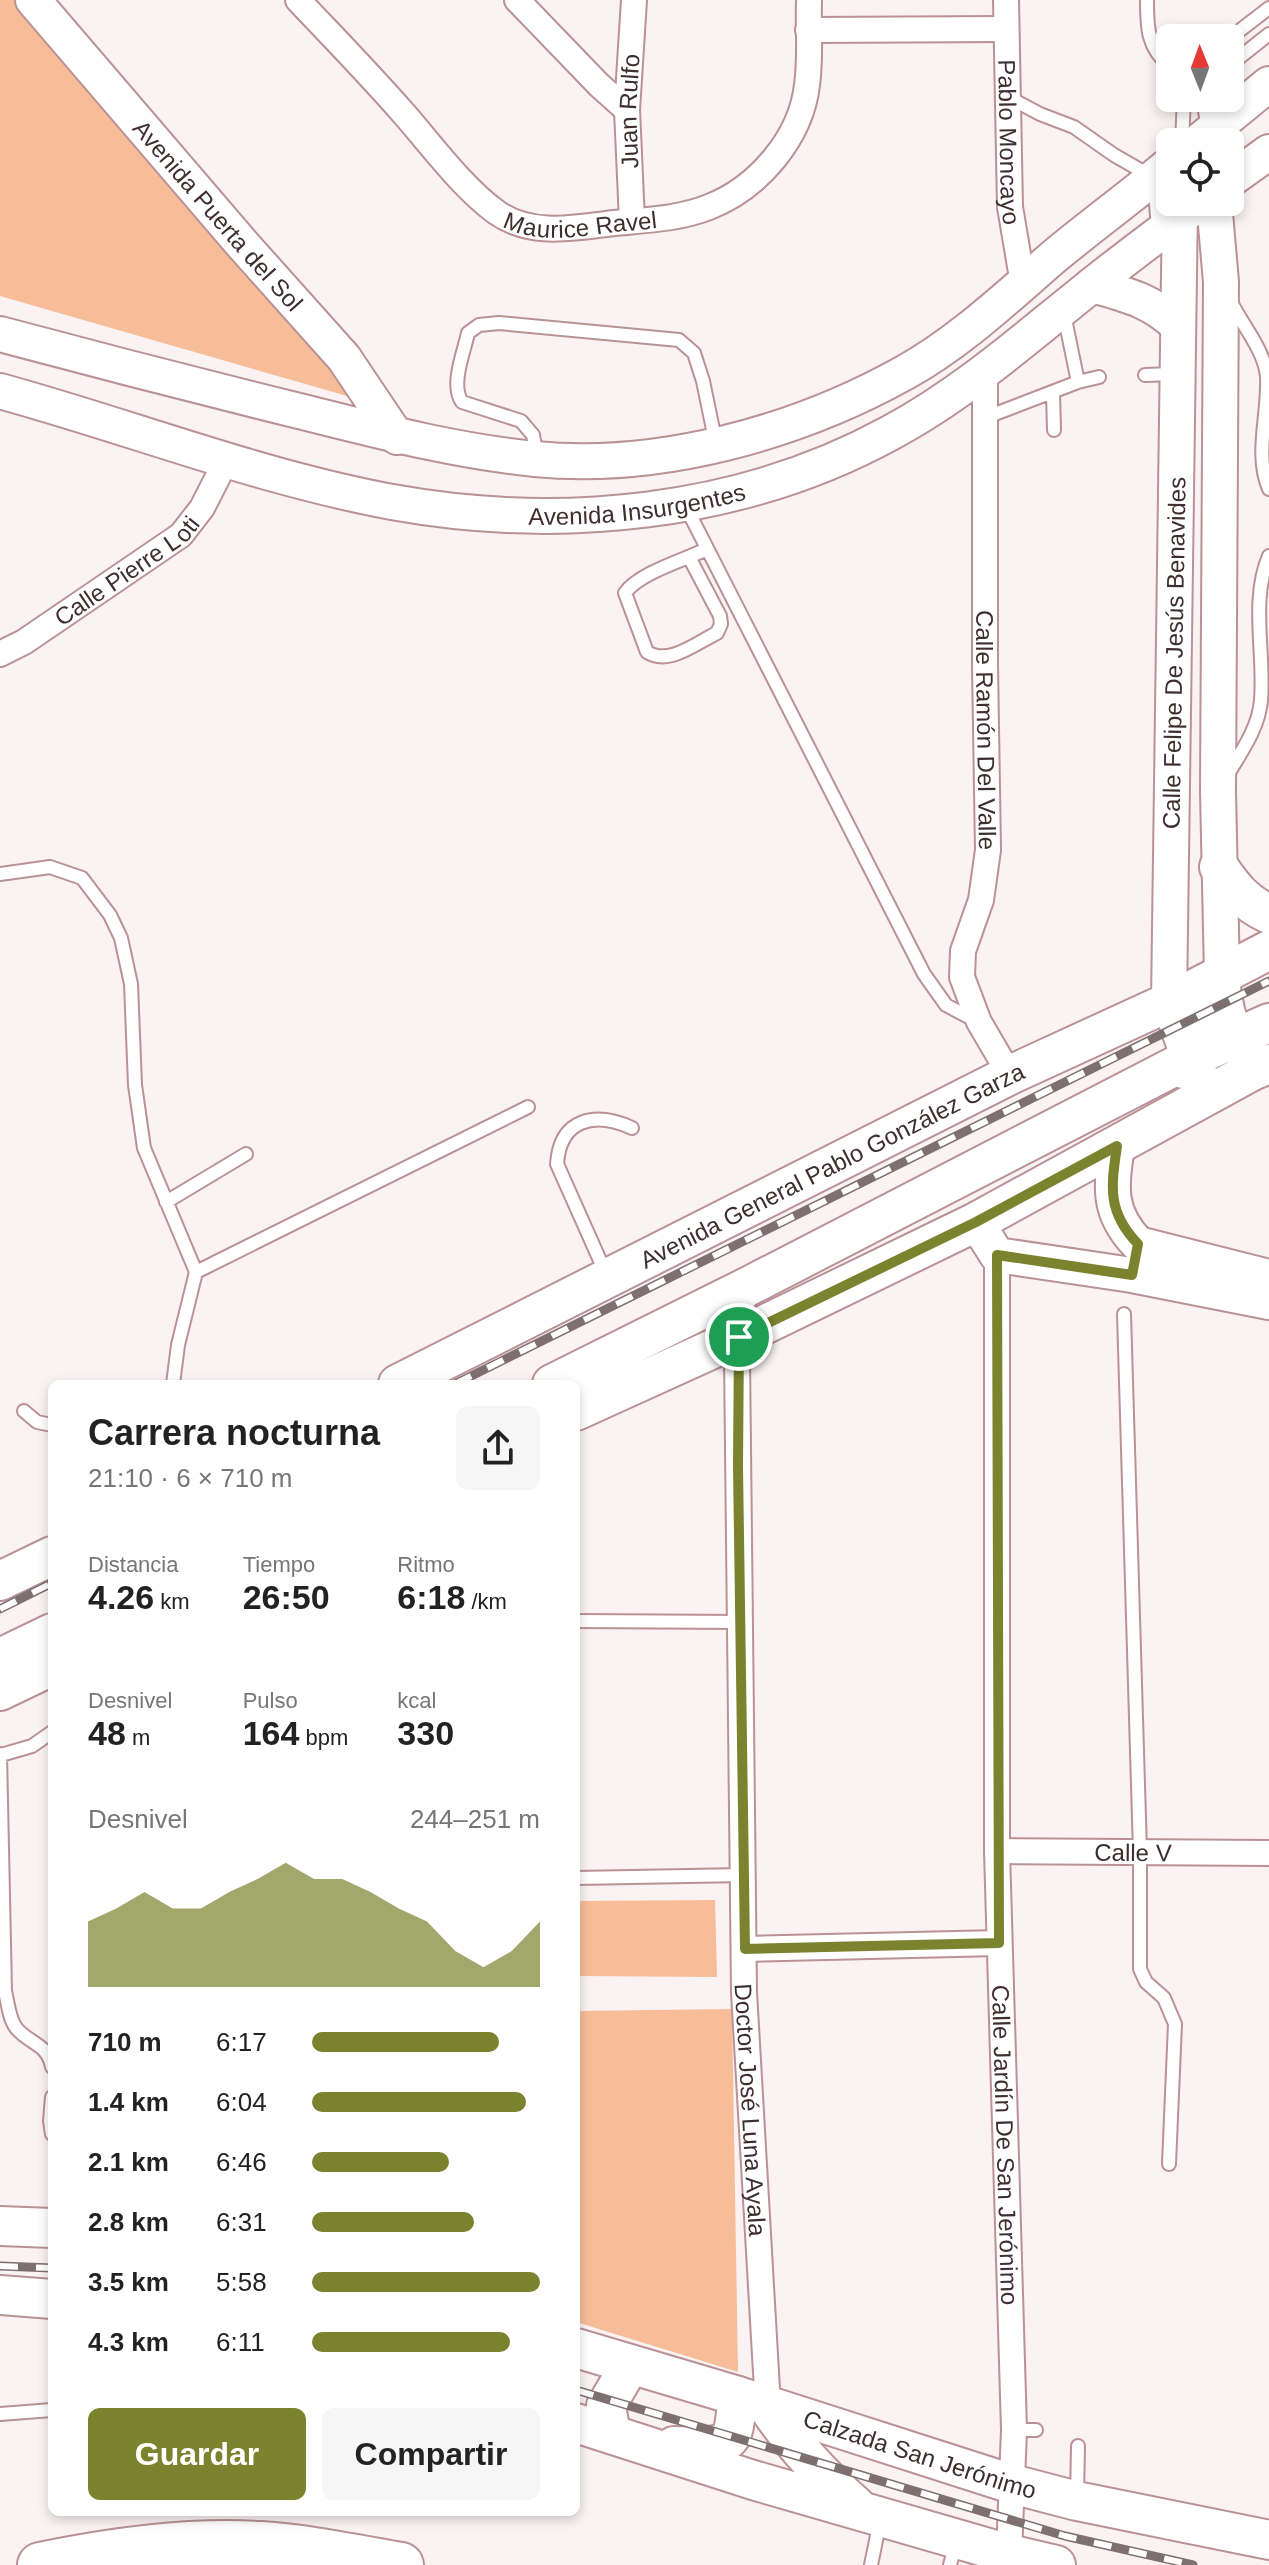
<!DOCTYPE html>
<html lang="es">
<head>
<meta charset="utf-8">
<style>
	:root { --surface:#fff; --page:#f6f6f6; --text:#222; --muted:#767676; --accent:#7c832f }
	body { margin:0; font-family:Helvetica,sans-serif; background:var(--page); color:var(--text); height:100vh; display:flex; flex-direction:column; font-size:30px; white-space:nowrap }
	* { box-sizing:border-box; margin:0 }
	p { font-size:26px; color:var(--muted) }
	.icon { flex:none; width:44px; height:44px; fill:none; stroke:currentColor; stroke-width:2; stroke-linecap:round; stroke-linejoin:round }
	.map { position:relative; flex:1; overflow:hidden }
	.drawer { position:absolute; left:48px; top:1380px; width:532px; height:1136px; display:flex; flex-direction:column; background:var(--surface); border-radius:12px; box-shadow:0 4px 12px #0003 }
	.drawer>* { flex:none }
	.needle { width:52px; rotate:359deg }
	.controls { position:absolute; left:1156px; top:24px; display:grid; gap:16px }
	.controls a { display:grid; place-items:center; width:88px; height:88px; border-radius:12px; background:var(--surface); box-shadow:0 4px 12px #0003; font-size:40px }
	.pin { position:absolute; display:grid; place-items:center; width:68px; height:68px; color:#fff; margin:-34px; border:4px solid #fff; border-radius:50%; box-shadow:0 2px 8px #0007 }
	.round { display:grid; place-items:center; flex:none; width:84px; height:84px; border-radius:12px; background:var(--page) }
	.head { display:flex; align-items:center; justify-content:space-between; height:136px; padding:0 40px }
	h1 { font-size:36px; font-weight:600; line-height:60px }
	.metrics { display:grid; grid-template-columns:repeat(3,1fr); gap:12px; height:136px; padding:8px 40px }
	.metrics div { display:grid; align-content:center }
	.metrics b { font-size:34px; font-weight:600 }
	.metrics small { font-size:22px; font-weight:400 }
	.metrics p { font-size:22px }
	.chart { height:224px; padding:16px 40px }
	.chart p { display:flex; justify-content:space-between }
	.chart svg { width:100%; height:144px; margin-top:8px; fill:var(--accent); opacity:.7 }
	.primary-button { display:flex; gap:16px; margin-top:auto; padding:16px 40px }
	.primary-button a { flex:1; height:92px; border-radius:12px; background:var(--accent); color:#fff; font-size:32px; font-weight:600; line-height:92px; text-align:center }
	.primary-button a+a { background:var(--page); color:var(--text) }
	ul { padding:0 40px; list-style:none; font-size:26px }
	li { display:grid; grid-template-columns:128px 96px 1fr; align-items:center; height:60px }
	li i { height:20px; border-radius:10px; background:var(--accent) }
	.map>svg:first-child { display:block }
	.green { fill:#f7bd98 }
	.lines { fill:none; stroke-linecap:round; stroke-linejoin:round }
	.lane-casing { stroke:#ba9295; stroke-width:16 }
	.street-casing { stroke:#ba9295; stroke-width:28 }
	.secondary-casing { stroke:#ba9295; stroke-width:38 }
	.primary-casing { stroke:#ba9295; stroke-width:42 }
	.highway-casing { stroke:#ba9295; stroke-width:48 }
	.lane { stroke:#fff; stroke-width:12 }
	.street { stroke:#fff; stroke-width:24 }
	.secondary { stroke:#fff; stroke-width:34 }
	.primary { stroke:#fff; stroke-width:38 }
	.highway { stroke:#fff; stroke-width:44 }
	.rail-casing { stroke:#7e7071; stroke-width:9 }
	.rail { stroke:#fff; stroke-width:6; stroke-dasharray:18; stroke-linecap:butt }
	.route-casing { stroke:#fff; stroke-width:16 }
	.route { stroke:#7c832f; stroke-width:10 }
	.labels { text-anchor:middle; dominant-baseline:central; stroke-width:6; stroke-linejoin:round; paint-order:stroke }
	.street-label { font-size:24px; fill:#3e2e2f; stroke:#fff }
</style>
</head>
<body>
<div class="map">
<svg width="1269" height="2565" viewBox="0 0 1269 2565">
	<rect width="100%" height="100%" fill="#fbf2f3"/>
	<path class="green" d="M0,0H16L317,340L354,398L0,296Z
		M715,1900L717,1977L576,1976V1901Z
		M732,2009L738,2372L576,2322V2011Z"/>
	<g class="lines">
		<defs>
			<path id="lane" d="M1147,0C1147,27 1147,48 1170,66
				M1230,38L1269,8
				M1230,65L1269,34
				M1010,98L1040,114L1074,127L1114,155L1154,178L1158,229
				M1203,98L1208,130
				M1182,142L1184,98
				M1231,302C1243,326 1264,350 1267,376C1269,414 1254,454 1269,489
				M1064,314L1078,382
				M1145,375L1174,374
				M1053,392L1054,430
				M987,417L1078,382L1099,377
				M537,456L533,435L521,421L462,402C450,385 464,352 468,333L479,325L499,323L679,340L694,353L703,381L716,444
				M685,505L924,974L946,1005L978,1022
				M689,557L720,616L721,624L717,633C696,643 669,666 647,652L625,593C639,573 684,560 707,549
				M1228,774C1242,751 1259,727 1261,700C1265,654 1250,600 1269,556
				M0,874L50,867L82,878L110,915L121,938L131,984L135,1085L144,1148L196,1272L178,1345L173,1384
				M166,1202L246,1154
				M196,1272L528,1107
				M606,1274L557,1164C560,1119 594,1111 632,1128
				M1124,1314L1140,1852V1969L1146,1982L1164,1998L1175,2024L1169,2164
				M24,1411L37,1422L52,1425
				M576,1621L742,1622
				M0,1754L5,1991C8,2003 9,2020 17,2029C30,2044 48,2044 52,2067
				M1,1755L32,1746L52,1732
				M576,1878L744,1875
				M52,2097L50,2121L52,2134
				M0,2414L52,2410
				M1014,2430H1036
				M1077,2498L1078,2446
				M871,2565L880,2521
				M950,2565L956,2542"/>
			<g id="street">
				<path id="s1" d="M298,0C334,38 371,76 405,115C432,146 463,188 496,212C531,237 575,228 614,223C646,220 679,219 709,207C758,188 801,138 807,85C811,57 808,28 809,0"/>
				<path d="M517,0L599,85L627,110"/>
				<path id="s2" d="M1006,0L1010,207L1023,284"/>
				<path d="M808,30L1006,29"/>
				<path id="s3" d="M632,221L627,110L634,0"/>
				<path id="s4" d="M985,370V665L988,850L981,900L963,951L962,977L979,1022L1010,1075"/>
				<path id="s5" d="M0,654L24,642L181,535L202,508L226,461"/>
				<path id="s6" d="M997,1255V1851L1014,2430L1009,2554"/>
				<path id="s7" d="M747,1287L742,1305L737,1357L744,1992L768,2407"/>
				<path id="s8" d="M997,1851L1269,1853"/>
				<path d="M745,1949L999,1943"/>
			</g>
			<g id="secondary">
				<path id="s9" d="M33,0L243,245L344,358L397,437"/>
				<path d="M1198,142L1269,84"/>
				<path d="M1230,180L1269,152"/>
				<path d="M1180,202L1169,1002L1189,1059L1199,1071"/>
				<path d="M1214,202L1221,282L1218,791L1222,976C1224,1009 1233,1035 1248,1063"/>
				<path d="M1092,285C1127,295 1151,300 1178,326"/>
				<path d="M0,334C97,360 194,385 291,409C372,429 452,451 535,459C659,471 796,433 904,373C957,344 1004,300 1050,260C1089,227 1131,197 1170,164"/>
				<path id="s10" d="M0,391C131,427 258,477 392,502C559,532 740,515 890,433C963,394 1027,337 1091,286C1127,257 1164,230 1201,202"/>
				<path d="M1117,1146C1111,1187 1107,1212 1138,1244L1269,1277"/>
				<path d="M976,1222L997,1255L1132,1275L1269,1302"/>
			</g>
			<g id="primary">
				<path d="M1219,867C1233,888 1245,903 1269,914"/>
				<path d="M1183,1069L1189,1059L1222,976"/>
				<path id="s11" d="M398,1384L1010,1075L1169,1002L1269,950"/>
				<path d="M552,1384L747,1287L1189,1059L1269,1023"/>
				<path d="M576,1411L739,1337L976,1222L1252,1071L1269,1064"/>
				<path d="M0,1581L52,1556"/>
				<path d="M0,1658L52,1633"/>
				<path d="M0,1691L52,1666"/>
				<path d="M0,2226L52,2228"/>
				<path d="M0,2295L52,2299"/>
				<path id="s12" d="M576,2348L738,2396L1012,2484L1077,2501L1269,2540"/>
				<path d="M768,2407C793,2445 822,2476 856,2506"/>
				<path d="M576,2423L753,2480L1009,2554L1056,2565"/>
				<path d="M611,2434L606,2406L630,2365"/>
				<path d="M674,2446C688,2446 723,2450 731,2436C736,2426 736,2408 738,2396"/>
			</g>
			<path id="highway" d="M40,2565C113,2550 186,2540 261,2544C307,2547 355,2557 401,2565"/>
		</defs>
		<use href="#lane" class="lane-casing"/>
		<use href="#street" class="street-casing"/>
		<use href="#secondary" class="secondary-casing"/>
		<use href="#primary" class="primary-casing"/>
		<use href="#highway" class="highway-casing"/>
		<use href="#lane" class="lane"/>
		<use href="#street" class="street"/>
		<use href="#secondary" class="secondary"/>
		<use href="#primary" class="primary"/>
		<use href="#highway" class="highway"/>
		<defs>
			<path id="rail" d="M455,1384L1269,981
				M0,1609L52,1583
				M0,2266L52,2268
				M576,2390L1065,2536L1193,2565"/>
		</defs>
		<use href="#rail" class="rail-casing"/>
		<use href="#rail" class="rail"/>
	</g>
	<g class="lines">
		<defs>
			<path id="route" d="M1117,1146C1111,1187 1107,1212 1138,1244L1132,1275L997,1255L999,1943L745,1949L738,1466L739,1337L976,1222Z"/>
		</defs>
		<use href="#route" class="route-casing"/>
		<use href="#route" class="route"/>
	</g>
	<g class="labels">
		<g class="street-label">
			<text stroke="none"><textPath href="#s3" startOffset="110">Juan Rulfo</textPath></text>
			<text stroke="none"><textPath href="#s2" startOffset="142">Pablo Moncayo</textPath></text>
			<text stroke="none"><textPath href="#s1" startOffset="378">Maurice Ravel</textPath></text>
			<text stroke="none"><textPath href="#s9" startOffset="284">Avenida Puerta del Sol</textPath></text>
			<text stroke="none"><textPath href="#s10" startOffset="654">Avenida Insurgentes</textPath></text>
			<text stroke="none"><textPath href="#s5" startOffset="152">Calle Pierre Loti</textPath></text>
			<text transform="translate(1174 653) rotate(-89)">Calle Felipe De Jesús Benavides</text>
			<text stroke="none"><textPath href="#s4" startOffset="360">Calle Ramón Del Valle</textPath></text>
			<text stroke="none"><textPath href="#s11" startOffset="486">Avenida General Pablo González Garza</textPath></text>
			<text stroke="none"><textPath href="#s8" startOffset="136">Calle V</textPath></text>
			<text stroke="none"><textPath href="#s7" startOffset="824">Doctor José Luna Ayala</textPath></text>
			<text stroke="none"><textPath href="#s6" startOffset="890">Calle Jardín De San Jerónimo</textPath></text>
			<text stroke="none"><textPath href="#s12" startOffset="360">Calzada San Jerónimo</textPath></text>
		</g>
	</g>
</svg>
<div class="controls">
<a><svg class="needle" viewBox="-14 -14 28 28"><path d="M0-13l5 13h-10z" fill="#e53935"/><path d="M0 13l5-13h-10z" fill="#767676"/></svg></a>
<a><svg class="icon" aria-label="locate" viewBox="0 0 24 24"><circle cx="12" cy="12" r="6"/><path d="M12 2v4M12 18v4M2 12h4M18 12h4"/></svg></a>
</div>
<div class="pin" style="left:739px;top:1337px;background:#1e9e55"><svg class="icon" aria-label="arrive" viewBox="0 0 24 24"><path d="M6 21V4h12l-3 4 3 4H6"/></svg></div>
<section class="drawer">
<div class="head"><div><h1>Carrera nocturna</h1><p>21:10 · 6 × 710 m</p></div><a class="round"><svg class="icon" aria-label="share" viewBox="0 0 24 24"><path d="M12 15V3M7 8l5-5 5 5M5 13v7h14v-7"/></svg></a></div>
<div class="metrics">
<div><p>Distancia</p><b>4.26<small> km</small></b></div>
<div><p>Tiempo</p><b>26:50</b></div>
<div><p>Ritmo</p><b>6:18<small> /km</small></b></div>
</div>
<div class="metrics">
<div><p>Desnivel</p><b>48<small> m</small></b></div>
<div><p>Pulso</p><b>164<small> bpm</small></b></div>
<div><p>kcal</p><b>330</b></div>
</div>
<div class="chart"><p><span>Desnivel</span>244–251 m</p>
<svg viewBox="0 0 160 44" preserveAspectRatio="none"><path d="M0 44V24L10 20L20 15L30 20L40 20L50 15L60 11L70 6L80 11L90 11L100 15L110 20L120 24L130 33L140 38L150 33L160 24V44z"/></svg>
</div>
<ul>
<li><b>710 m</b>6:17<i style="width:82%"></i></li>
<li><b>1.4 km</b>6:04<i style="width:94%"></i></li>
<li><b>2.1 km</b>6:46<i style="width:60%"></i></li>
<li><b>2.8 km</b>6:31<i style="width:71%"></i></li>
<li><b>3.5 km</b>5:58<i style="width:100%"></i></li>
<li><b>4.3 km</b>6:11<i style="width:87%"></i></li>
</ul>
<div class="primary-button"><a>Guardar</a><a>Compartir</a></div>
</section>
</div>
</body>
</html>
